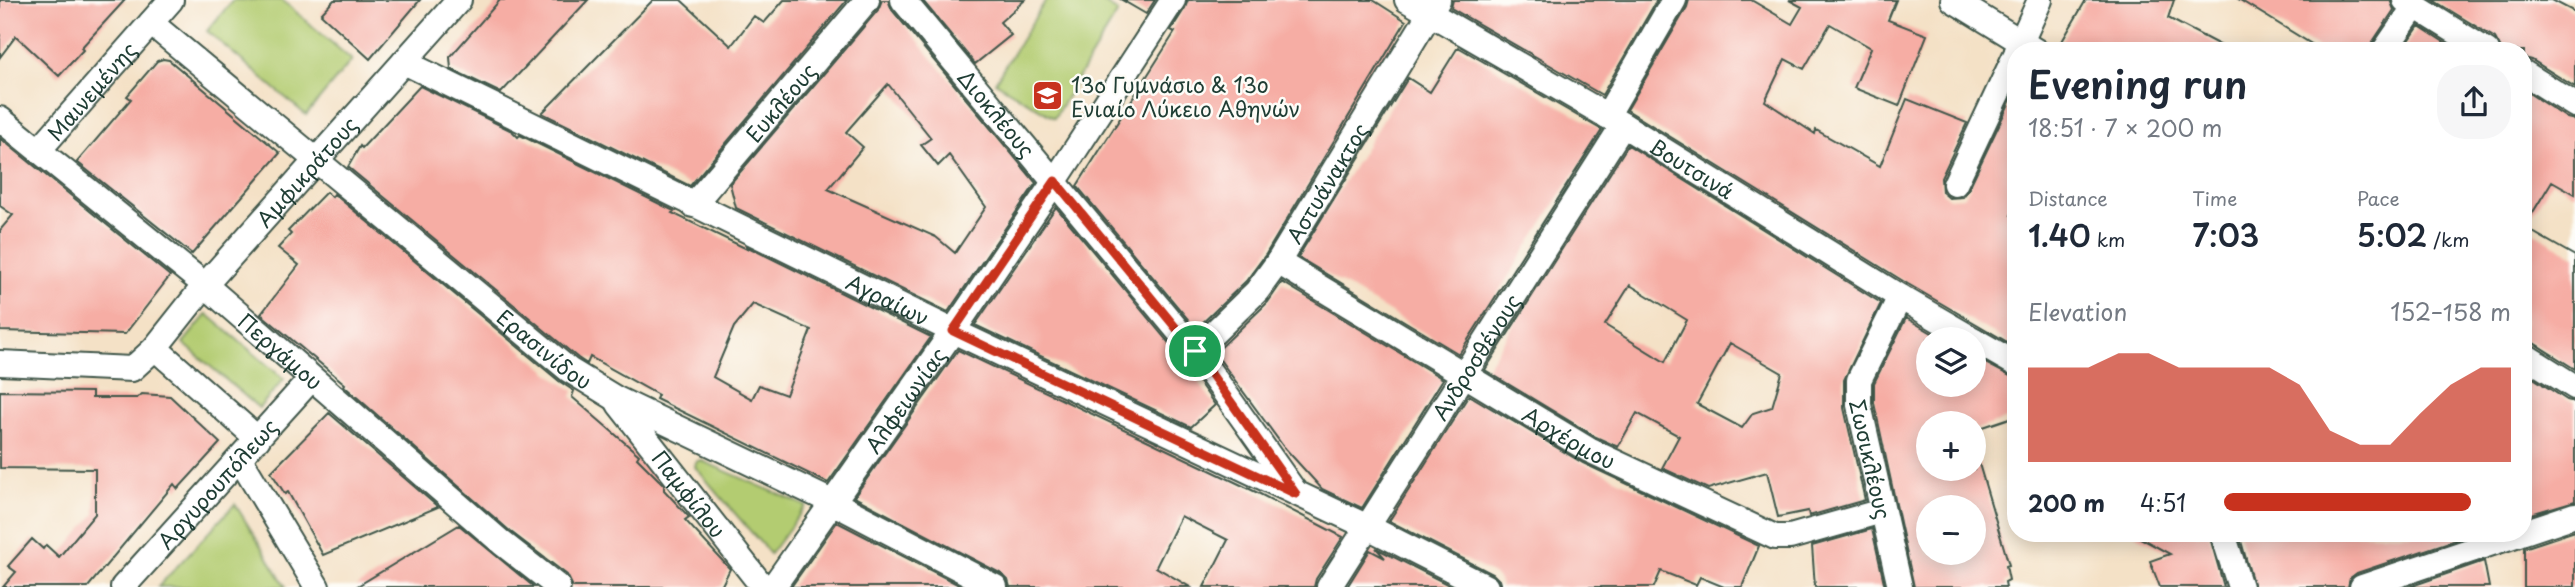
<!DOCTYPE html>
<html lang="en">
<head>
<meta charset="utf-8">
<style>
	:root { --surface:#fff; --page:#f6f6f7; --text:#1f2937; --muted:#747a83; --accent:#c8321e }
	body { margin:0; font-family:"Playpen Sans",sans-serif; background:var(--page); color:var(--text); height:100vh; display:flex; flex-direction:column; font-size:26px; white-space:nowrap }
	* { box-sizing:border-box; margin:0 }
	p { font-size:23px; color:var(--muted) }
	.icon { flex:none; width:38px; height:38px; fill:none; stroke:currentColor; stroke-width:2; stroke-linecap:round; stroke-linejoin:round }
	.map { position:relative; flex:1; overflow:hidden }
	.details { position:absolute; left:2007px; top:42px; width:525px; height:500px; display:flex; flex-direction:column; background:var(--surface); border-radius:28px; box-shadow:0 4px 18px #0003 }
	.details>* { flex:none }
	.fabs { position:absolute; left:1916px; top:327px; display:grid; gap:14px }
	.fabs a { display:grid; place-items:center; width:70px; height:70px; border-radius:50%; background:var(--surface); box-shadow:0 4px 18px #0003; font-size:35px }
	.pin { position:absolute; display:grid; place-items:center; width:60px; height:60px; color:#fff; margin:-30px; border:4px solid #fff; border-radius:50%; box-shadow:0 2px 7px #0007 }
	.round { display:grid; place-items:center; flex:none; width:74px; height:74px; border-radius:28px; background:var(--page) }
	.headline { display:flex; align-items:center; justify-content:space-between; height:119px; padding:0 21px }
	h1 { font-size:38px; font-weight:600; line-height:52px }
	.metrics { display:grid; grid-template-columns:repeat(3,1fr); gap:10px; height:119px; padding:7px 21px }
	.metrics div { display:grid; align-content:center }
	.metrics b { font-size:30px; font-weight:600 }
	.metrics small { font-size:19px; font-weight:400 }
	.metrics p { font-size:19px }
	.chart { height:196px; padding:14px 21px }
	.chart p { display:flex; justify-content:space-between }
	.chart svg { width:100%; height:126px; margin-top:7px; fill:var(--accent); opacity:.7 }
	ul { padding:0 21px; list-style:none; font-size:23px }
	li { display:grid; grid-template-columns:112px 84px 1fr; align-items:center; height:52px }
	li i { height:18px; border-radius:9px; background:var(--accent) }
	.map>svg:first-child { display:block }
	.green { fill:#b3cc71; stroke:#698452; stroke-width:2 }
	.building { fill:#f6ada4; fill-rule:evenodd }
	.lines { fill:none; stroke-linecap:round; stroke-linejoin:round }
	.street-casing { stroke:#3f564a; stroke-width:28 }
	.street { stroke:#fff; stroke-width:24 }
	.route-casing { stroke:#fff; stroke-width:14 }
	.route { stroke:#c8321e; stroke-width:9 }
	.labels { text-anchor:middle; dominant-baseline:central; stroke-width:5; stroke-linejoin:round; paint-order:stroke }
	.poi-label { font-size:21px; fill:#1f3d34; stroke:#fdfcf7; text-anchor:start }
	.street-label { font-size:21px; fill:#1f3d34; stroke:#fdfcf7 }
</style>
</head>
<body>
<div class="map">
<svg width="2575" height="587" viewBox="0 0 2575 587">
	<rect width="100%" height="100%" fill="#fdfcf7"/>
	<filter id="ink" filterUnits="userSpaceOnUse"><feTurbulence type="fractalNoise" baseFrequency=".0143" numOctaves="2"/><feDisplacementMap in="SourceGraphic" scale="14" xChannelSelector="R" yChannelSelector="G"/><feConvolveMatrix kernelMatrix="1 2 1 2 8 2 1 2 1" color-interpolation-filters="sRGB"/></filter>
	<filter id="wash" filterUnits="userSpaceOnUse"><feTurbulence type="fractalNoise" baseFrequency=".00686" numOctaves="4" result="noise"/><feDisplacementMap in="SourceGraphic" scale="28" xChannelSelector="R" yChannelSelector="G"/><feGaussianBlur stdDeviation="1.57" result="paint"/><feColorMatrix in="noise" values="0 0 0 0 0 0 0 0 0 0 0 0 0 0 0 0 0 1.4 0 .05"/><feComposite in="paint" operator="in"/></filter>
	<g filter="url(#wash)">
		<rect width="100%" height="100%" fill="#f4e1c6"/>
		<path class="green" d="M233,0H282L352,60L306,115L207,31Z
			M1046,0H1099L1118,12L1054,118L995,82Z
			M207,314L284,379L259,408L183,343Z
			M700,460L806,506L770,554L695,467L696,462Z
			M235,504L286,587H158Z"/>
		<g id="blocks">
			<path class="building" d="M0,0H125L81,48L83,50L59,76L16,36L0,57Z
				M334,0H420L370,59L321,14Z
				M500,0H588L501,93L451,69L450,57Z
				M653,0H681L731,46L754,16L764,23L784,0H847L690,186L542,113Z
				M882,0H888L892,10L1036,183L948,312L736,208L730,184L878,10ZM888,84L931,138L921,145L938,166L949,155L986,207L955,253L936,237L828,189L863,147L846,132Z
				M922,0H1025L1000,22L1011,35L975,64Z
				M1122,0H1155L1146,14Z
				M1188,0H1373L1406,21L1266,254L1246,281L1196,329L1077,186L1175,32L1171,30L1185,8Z
				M1453,0H1657L1602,95L1451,8Z
				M1689,0H1751L1792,24L1802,7L1789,0H1896L1888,20L1927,35L1899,106L1854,88L1871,48L1830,24L1804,69L1785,59L1765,101L1815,134L1816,130L1880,166L1907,99L1967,123L1941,178L1942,192L1949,198L1963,197L1968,190L2016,89V207L2011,215L2016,217V347L1908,284L1627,110L1687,7Z
				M2086,0H2174L2168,18L2231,51H2073L2061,43Z
				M2240,0H2390L2394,10L2372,43L2369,51H2323Z
				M2433,0H2552L2575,12V87L2532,60L2524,58V51H2502L2495,38Z
				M2419,26L2458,51H2402Z
				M1458,47L1602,130L1459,354L1298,257L1408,78L1430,92Z
				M163,59L169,60L280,153L192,254L77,162L131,99L127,96L157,61Z
				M420,86L512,131L518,137L520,135L674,211L672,213L747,249L746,246L931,337L828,483L656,399L658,395L590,357L587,364L578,358L348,167L360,146L362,148ZM753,304L811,330L786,395L759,385L752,399L713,377L734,327Z
				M2524,90L2567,118L2575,120V194L2552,181L2524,227L2575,256V369L2532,342L2524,340Z
				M0,138L170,276L125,334L0,331V230L13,215L0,206Z
				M1628,145L1881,303L1844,380V408L1865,500L1809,516L1808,511L1778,517L1767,472L1708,489L1662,468L1679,436L1637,413L1618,447L1596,437L1485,370ZM1630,285L1687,320L1665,362L1605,325ZM1730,343L1782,373L1772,407L1753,413L1742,428L1697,404Z
				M326,192L332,197L334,194L559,381L574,391L572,397L639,455L637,458L664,485V490L689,517L685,520L730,569L721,587H573L567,575L511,532L344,386L345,384L261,314L299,265L278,248L291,234L288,231Z
				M1056,207L1183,360L1215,405L1191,427L975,325Z
				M1282,282L1443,379L1362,508L1322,489L1283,446L1215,353L1268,302Z
				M1906,318L1944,340H1928V385H1974V357L2016,379V416L1974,430V424H1928V469H1974V447L2009,565L2006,566L2009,580L2005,582L2006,587H1914L1874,403V383ZM1928,508H1974V553H1928Z
				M958,350L1258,493L1343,537L1316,579L1314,587H1204L1228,540L1181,516L1156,567L1190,587H1010L1008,580L1002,574L854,497Z
				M2524,372L2567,400L2575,402V501L2524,516Z
				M0,391L92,392V398H137L142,394L170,396L220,443L178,489L174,484L88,587H3L16,572L8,566L32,539L43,549L46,545L59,557L95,514V469L0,468Z
				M1469,395L1583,463L1759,546L1742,587H1724L1700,577L1696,585L1661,571L1654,587H1501L1499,580L1493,574L1389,521Z
				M329,413L438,507L323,555L288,492L285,494L271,472Z
				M837,522L963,587H791Z
				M459,525L534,587H356Z
				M1872,529L1885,587H1815L1812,546Z
				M2575,531V587H2524V548Z
				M2133,534H2209L2224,587H2160L2150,561L2170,554Z
				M2239,534H2473L2357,573L2350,578L2348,587H2254Z
				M1376,548L1453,587H1347L1370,550L1385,558Z
				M2484,561L2489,587H2409Z"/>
		</g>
	</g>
	<g filter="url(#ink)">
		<use href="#blocks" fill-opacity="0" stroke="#3f564a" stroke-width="2"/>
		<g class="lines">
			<defs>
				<g id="street">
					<path id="s1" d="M903,0L1195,351L1295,492"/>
					<path id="s2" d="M1407,0L1623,125L1900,297L1974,340"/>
					<path d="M1953,0L2036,51"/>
					<path d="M2405,0L2487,51"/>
					<path id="s3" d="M151,23L569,370L615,398L832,502L995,587"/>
					<path d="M2017,51L2040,0"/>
					<path d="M2384,51L2415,6"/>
					<path id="s4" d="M404,62L953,331L1368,527L1486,587"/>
					<path d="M2524,73L2575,105"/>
					<path d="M1607,116L1674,0"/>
					<path id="s5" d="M0,119L205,285L502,543L558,587"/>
					<path id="s6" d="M39,150L171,0"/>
					<path d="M1955,184L2016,54"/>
					<path id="s7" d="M693,205L867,0"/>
					<path id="s8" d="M1278,262L1589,450L1775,537H1790L1882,511"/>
					<path id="s9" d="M1900,297L1859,380V405L1900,587"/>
					<path d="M1974,340L2016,364"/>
					<path d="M155,348L258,439"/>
					<path id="s10" d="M1195,351L1257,291L1278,262L1438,0"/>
					<path d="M2524,355L2575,387"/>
					<path id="s11" d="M0,363L132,369L155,348L205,285L459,0"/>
					<path id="s12" d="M619,404L763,587"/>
					<path d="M240,459L317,587"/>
					<path d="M2524,532L2575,515"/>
					<path d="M2223,534L2240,587"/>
					<path id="s13" d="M123,587L311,379"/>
					<path id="s14" d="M773,587L953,331L1055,181L1173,0"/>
					<path id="s15" d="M1329,587L1623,125"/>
					<path d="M2362,587L2519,534"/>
				</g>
			</defs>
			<use href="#street" class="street-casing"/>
			<use href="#street" class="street"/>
		</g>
	</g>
	<g class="lines" filter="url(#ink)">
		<defs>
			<path id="route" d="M1055,181L1195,351L1296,494L953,331Z"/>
		</defs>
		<use href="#route" class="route-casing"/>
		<use href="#route" class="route"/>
	</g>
	<defs>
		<symbol id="school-square" viewBox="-11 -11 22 22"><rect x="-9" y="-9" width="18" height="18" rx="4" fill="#c8321e" stroke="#fdfcf7"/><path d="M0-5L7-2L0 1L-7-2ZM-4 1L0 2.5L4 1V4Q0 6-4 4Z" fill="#fff"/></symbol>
	</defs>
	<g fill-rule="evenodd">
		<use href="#school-square" x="1030" y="78" width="35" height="35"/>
	</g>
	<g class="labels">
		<g class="poi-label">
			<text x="1071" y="84">13ο Γυμνάσιο &amp; 13ο<tspan x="1071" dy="24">Ενιαίο Λύκειο Αθηνών</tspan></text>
		</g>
		<g class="street-label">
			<text stroke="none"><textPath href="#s6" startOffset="79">Μαινεμένης</textPath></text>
			<text stroke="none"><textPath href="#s7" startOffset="135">Ευκλέους</textPath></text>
			<text stroke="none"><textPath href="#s1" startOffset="147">Διοκλέους</textPath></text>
			<text stroke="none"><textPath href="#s2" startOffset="331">Βουτσινά</textPath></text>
			<text stroke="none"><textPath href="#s11" startOffset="396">Αμφικράτους</textPath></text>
			<text stroke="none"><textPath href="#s10" startOffset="215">Αστυάνακτος</textPath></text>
			<text stroke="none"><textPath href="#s4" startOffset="539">Αγραίων</textPath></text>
			<text stroke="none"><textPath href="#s3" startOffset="511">Ερασινίδου</textPath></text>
			<text stroke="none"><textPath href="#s5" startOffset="364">Περγάμου</textPath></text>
			<text stroke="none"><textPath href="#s15" startOffset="273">Ανδροσθένους</textPath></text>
			<text stroke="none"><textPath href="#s14" startOffset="229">Αλφειωνίας</textPath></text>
			<text stroke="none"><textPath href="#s8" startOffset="340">Αρχέρμου</textPath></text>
			<text stroke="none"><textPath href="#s9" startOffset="173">Σωσικλέους</textPath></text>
			<text stroke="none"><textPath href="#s13" startOffset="140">Αργυρουπόλεως</textPath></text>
			<text stroke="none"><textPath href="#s12" startOffset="114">Παμφίλου</textPath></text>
		</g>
	</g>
</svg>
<div class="fabs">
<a><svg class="icon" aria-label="layers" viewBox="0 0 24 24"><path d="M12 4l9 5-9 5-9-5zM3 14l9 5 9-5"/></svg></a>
<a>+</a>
<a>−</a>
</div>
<div class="pin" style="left:1195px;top:351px;background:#1e9e55"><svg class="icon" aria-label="arrive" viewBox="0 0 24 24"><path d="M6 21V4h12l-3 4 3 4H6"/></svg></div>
<section class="details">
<div class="headline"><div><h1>Evening run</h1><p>18:51 · 7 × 200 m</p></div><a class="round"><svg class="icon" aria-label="share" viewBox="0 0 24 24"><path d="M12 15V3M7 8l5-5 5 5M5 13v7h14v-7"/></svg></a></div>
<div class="metrics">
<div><p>Distance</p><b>1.40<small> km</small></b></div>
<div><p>Time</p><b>7:03</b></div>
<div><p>Pace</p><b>5:02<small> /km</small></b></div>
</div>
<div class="chart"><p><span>Elevation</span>152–158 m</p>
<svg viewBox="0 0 160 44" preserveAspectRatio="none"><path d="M0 44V11L10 11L20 11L30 6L40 6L50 11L60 11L70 11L80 11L90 17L100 33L110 38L120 38L130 27L140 17L150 11L160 11V44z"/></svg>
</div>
<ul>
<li><b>200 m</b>4:51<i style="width:86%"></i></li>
</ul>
</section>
</div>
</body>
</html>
